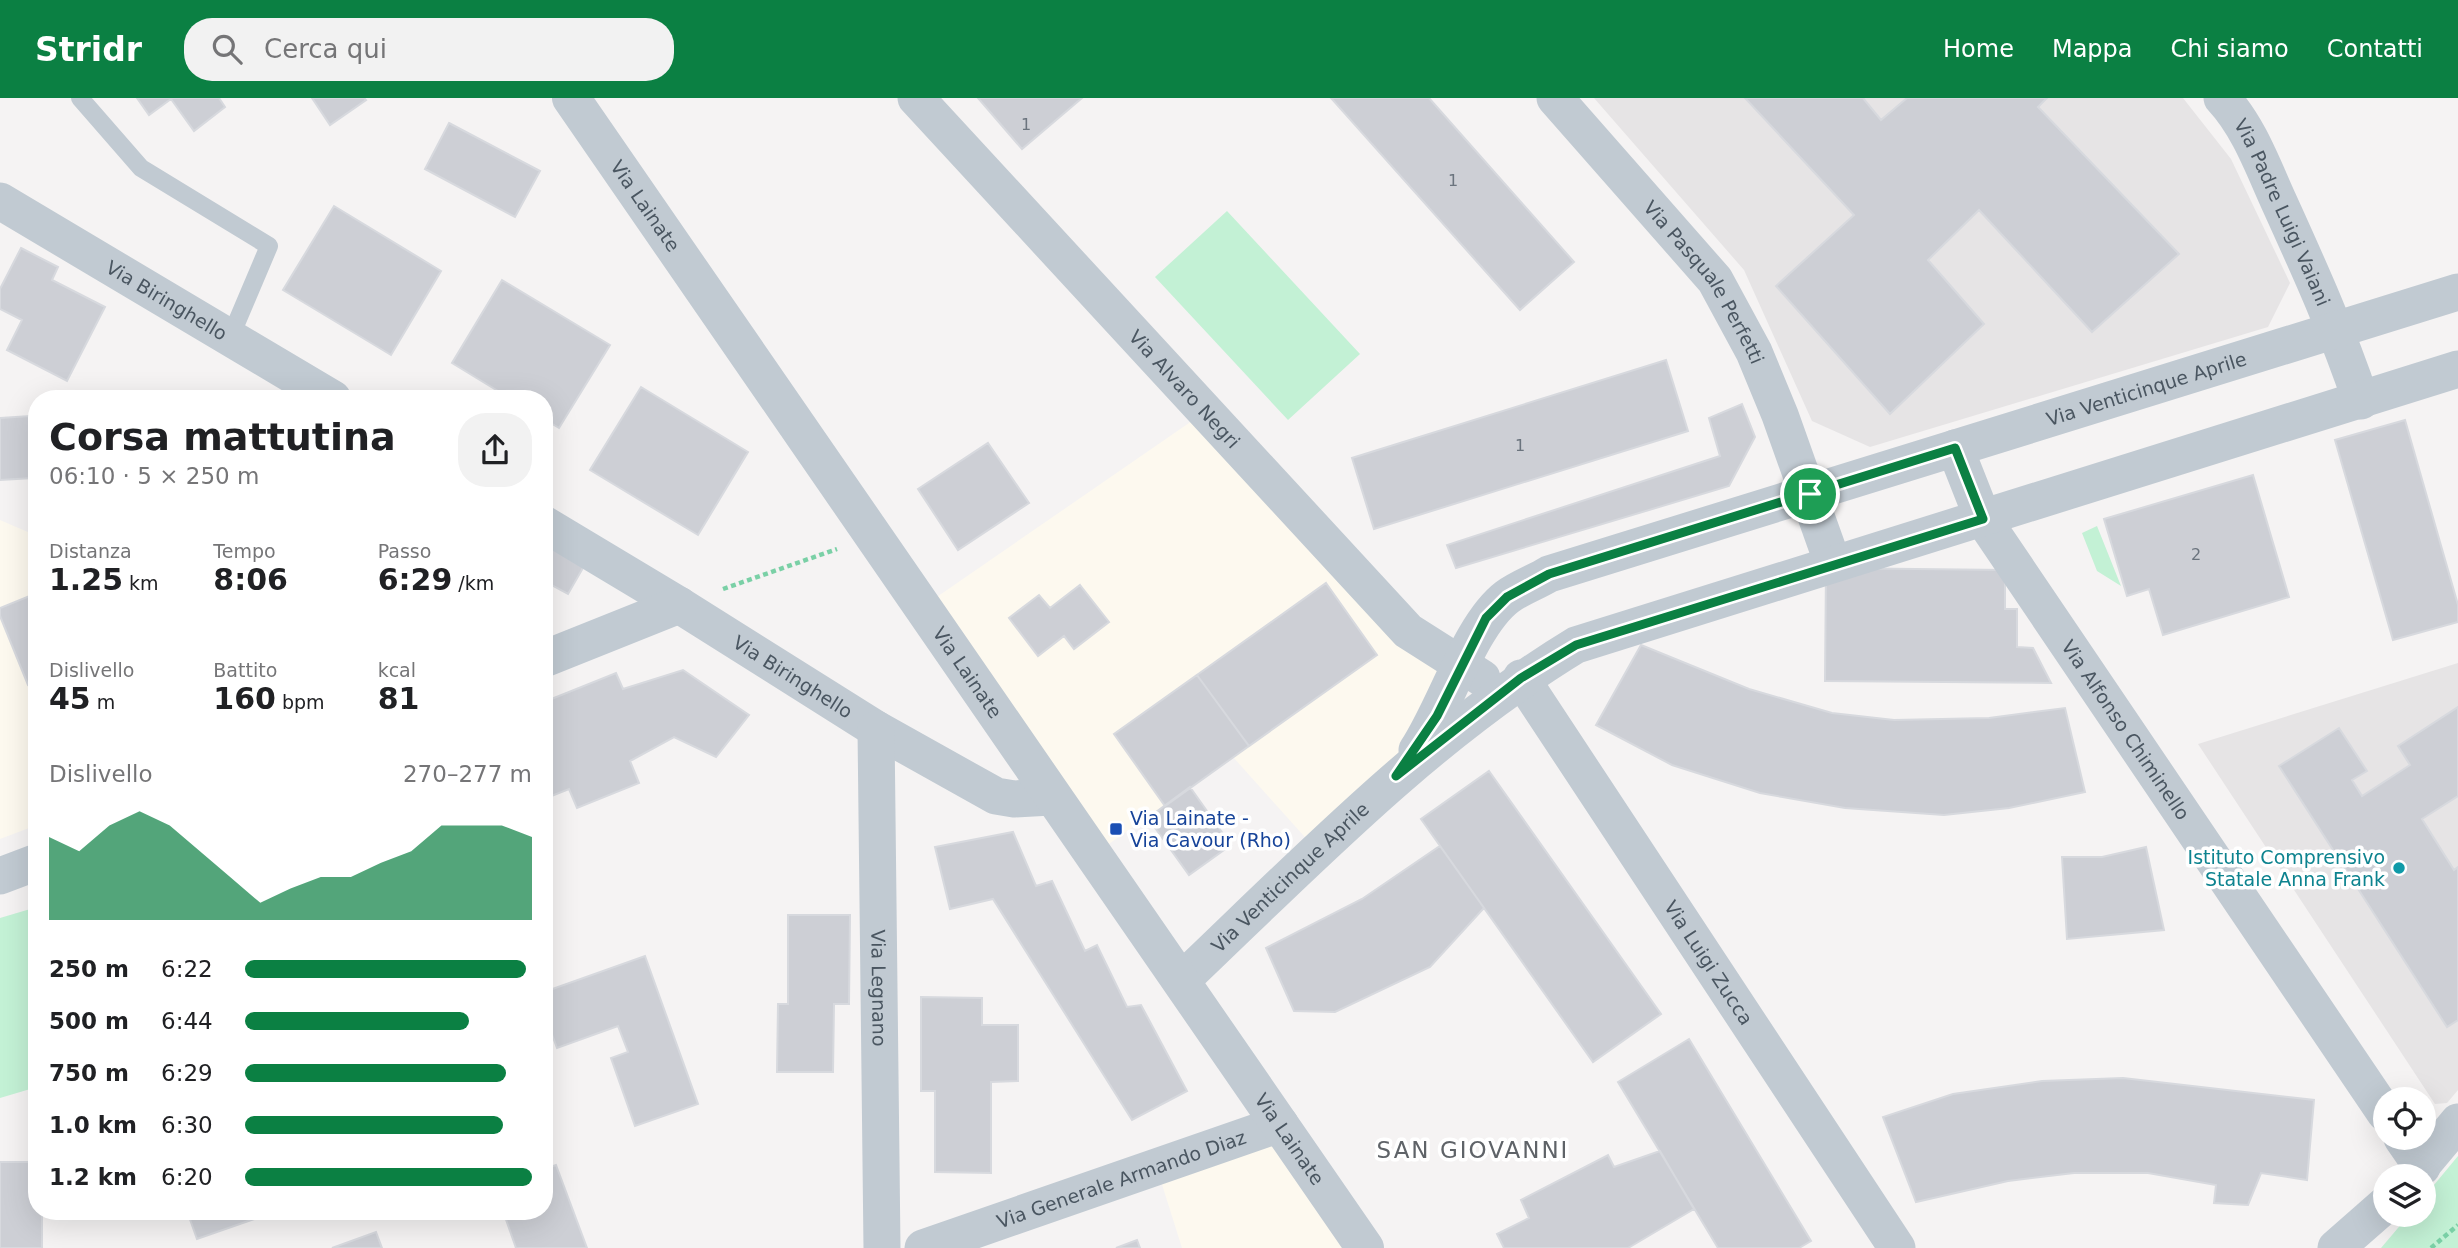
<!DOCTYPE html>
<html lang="it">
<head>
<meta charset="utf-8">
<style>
	:root { --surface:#fff; --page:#f2f2f2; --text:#202124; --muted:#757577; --accent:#0b8043 }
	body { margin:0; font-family:"DejaVu Sans",sans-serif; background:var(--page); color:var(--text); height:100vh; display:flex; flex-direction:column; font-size:26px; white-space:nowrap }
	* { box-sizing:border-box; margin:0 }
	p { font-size:23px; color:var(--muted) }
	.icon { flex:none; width:38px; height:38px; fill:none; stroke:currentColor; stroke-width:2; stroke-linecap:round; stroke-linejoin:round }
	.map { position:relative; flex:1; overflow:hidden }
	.side { position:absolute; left:28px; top:292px; width:525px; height:830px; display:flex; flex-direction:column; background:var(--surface); border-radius:28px; box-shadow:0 7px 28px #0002 }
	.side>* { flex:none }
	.tools { position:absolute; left:2373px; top:989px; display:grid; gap:14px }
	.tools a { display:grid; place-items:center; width:63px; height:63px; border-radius:50%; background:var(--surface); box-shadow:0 7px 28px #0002; font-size:35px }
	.pin { position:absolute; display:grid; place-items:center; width:60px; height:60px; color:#fff; margin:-30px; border:4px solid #fff; border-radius:50%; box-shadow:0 2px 7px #0007 }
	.round { display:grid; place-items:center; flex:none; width:74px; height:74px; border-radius:28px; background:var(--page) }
	.head { display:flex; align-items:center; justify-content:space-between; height:119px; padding:0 21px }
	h1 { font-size:38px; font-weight:600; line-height:52px }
	.stats { display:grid; grid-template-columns:repeat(3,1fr); gap:10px; height:119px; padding:7px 21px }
	.stats div { display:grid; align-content:center }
	.stats b { font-size:30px; font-weight:600 }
	.stats small { font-size:19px; font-weight:400 }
	.stats p { font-size:19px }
	.chart { height:196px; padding:14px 21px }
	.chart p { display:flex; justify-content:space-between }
	.chart svg { width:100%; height:126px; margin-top:7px; fill:var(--accent); opacity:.7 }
	ul { padding:0 21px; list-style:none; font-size:23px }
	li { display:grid; grid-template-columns:112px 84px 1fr; align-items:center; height:52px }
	li i { height:18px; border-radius:9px; background:var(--accent) }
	header { display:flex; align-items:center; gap:42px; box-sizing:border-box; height:98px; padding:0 35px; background:var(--accent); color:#fff }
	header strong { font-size:33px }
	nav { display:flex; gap:38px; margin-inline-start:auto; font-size:24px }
	.search { width:490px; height:63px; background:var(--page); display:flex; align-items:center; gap:18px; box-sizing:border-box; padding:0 24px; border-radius:28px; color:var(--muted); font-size:26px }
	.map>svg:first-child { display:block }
	.commercial { fill:#fdf9ef }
	.education { fill:#e6e4e5 }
	.green { fill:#c3f1d5 }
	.building { fill:#cdcfd5; stroke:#d7d9de; stroke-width:2 }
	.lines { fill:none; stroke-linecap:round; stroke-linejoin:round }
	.path { stroke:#7ad0a6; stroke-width:4.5; stroke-dasharray:5 3.5; stroke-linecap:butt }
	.service { stroke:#c1cad2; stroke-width:18 }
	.minor { stroke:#c1cad2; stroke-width:37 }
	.tertiary { stroke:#c1cad2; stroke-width:38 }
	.route-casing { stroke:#fff; stroke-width:14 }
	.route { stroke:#0b8043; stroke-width:9 }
	.transit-dot { fill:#1a4fb4; stroke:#fff; stroke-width:2.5 }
	.culture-dot { fill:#0f9aa8; stroke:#fff; stroke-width:2.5 }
	.labels { text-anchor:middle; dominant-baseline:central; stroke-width:7; stroke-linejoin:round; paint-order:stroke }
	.number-label { font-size:16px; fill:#6b747e }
	.street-label { font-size:19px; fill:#4a5661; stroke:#fff }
	.transit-label { font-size:19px; fill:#164399; stroke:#fff; text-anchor:start }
	.culture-label { font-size:19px; fill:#0d838f; stroke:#fff; text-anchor:end }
	.quarter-label { font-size:23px; letter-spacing:2px; fill:#5f6368; stroke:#fff }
</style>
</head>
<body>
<header>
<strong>Stridr</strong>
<div class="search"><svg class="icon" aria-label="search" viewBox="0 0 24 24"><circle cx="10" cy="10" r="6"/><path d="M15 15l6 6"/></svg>Cerca qui</div>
<nav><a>Home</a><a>Mappa</a><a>Chi siamo</a><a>Contatti</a></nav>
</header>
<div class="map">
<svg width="2458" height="1150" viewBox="0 0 2458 1150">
	<rect width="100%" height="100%" fill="#f5f3f3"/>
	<path class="commercial" d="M1202,316L1450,570L1392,671L1312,747L1233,659L1103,750L931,503Z
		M0,422L37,438V727L0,741Z
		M1276,1034L1356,1150H1182L1159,1077Z"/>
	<path class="education" d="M1594,0H2183L2231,61L2290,185L2268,229L1870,349L1812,323L1744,172Z
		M2458,565V992L2447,1005L2435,1006L2198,646Z"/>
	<path class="green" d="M1227,113L1360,256L1288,322L1155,179Z
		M2097,428L2121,488L2097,473L2082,435Z
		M37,809V989L0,1000V820Z
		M2458,1058V1150H2381L2409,1117L2424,1116V1099Z"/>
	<path class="building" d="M137,0H219L225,9L194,33L171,1L149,17Z
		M312,0H364L366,2L330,27Z
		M978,0H1082L1022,51Z
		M1331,0H1429L1574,164L1520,212Z
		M1745,0H1863L1881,22L1907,0H2047L2038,9L2179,156L2092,234L1979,112L1928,162L1984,226L1890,316L1776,188L1854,117Z
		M449,25L540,73L515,119L425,71Z
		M334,108L441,173L391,257L283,192Z
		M21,150L58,169L52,182L105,209L67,283L7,252L22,222L0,211V191Z
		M502,182L610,247L559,330L544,321V301H511L452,265Z
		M1666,262L1688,333L1374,431L1352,360Z
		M641,289L748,354L698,437L590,372Z
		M1742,306L1755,339L1729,388L1456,470L1447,447L1720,358L1709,320Z
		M30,318L33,380L0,382V320Z
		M2405,322L2458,507V524L2393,542L2335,342Z
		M988,345L1029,405L958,452L918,391Z
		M2253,377L2289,499L2163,537L2149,491L2127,498L2104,421Z
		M544,439L587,463L568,496L544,483Z
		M1826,470L2005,472V511H2017V549L2033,550L2051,585L1825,583Z
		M1326,485L1377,557L1249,648L1197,577Z
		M1080,487L1109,524L1074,551L1064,538L1038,558L1009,520L1039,497L1050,510Z
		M37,495V584L28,587L0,518V510Z
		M1641,547L1749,591L1832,615L1894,622L1989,620L2065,610L2085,694L2009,710L1944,717L1845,710L1760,695L1672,667L1596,627Z
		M683,572L749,617L716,659L674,639L630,663L639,685L577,710L569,691L544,701V604L616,575L623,591Z
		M1197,577L1249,648L1165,708L1114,636Z
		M2458,609V698L2422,721L2454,772L2458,769V922L2447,929L2279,668L2339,630L2367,673L2352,682L2362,698L2410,667L2398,648Z
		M1489,673L1661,916L1593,964L1421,721Z
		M1190,689L1231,747L1189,777L1148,720Z
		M1013,734L1036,788L1052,783L1085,853L1097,847L1127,909L1141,907L1187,993L1132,1022L993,801L950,811L935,749Z
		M1440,748L1484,810L1430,869L1335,914L1294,913L1266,850L1362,801Z
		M2146,749L2164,832L2067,841L2062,759H2102Z
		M788,817H850L849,906H834L833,974H777L778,906H788Z
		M645,858L698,1006L635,1028L611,960L628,954L618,928L557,950L544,915V894Z
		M921,899L982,900V927H1018V983L991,984V1075L935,1074V993H921Z
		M1689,941L1811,1143L1799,1150H1718L1618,984Z
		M2123,980L2314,1002L2307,1082L2261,1075L2248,1107L2214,1105L2216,1087L2148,1075H2074L2008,1083L1916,1104L1883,1019L1953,996L2042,983Z
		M1660,1053L1694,1111L1628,1150H1504L1497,1136L1529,1120L1521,1102L1608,1057L1614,1069Z
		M0,1064H37V1113H42V1150H0Z
		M556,1067L587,1150H516L503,1113H544V1071Z
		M187,1113H258L260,1119L197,1141Z
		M376,1134L382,1150H332Z
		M1137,1142L1140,1150H1116Z"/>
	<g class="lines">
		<path class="path" d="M723,491L837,451
			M2431,1150L2458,1127"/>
		<path class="service" d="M80,0L141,70L269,148L230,240"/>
		<g class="minor">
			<path id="s1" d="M916,0L1408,533L1482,580"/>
			<path id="s2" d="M1555,0L1715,182L1754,254L1780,317L1833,466"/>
			<path id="s3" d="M2222,0C2249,29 2263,69 2279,104C2309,170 2338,234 2361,303"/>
			<path id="s4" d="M0,103L333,301"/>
			<path id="s5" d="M1955,350L1983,421L2385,1015"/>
			<path id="s6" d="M544,426L679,507L876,631L996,698L1014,701L1051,699"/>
			<path d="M544,561L679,507"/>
			<path id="s7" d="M1521,580L1897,1150"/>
			<path id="s8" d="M876,631L882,1150"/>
			<path id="s9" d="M1417,652C1445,610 1470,527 1507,499C1519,490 1536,484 1549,476L2458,194"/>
			<path d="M0,778L37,764"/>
			<path id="s10" d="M1182,882C1307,763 1428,637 1576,547L2458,271"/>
			<path d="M2402,1040L2422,1069"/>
			<path d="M2413,1078L2458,1024"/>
			<path id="s11" d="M923,1150L1280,1026"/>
			<path d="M2336,1150L2385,1107"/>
		</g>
		<path class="tertiary" id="s12" d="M571,0L1365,1150"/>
	</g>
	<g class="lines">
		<defs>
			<path id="route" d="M1955,350L1983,421L1576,547L1521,580L1396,678L1437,618L1486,520L1507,499L1549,476Z"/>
		</defs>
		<use href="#route" class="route-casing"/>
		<use href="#route" class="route"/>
	</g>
	<rect class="transit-dot" x="1109" y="724" width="14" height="14" rx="3.5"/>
	<circle class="culture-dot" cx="2399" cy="770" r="7"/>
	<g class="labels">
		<g class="number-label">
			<text x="1026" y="26">1</text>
			<text x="1453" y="82">1</text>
			<text x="1520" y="347">1</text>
			<text x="2196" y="456">2</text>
		</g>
		<g class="street-label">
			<text stroke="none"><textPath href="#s12" startOffset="131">Via Lainate</textPath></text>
			<text stroke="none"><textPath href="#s3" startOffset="130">Via Padre Luigi Vaiani</textPath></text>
			<text stroke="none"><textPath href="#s2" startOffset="238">Via Pasquale Perfetti</textPath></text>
			<text stroke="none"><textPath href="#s4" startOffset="194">Via Biringhello</textPath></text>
			<text stroke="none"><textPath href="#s1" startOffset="396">Via Alvaro Negri</textPath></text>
			<text stroke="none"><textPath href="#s9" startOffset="852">Via Venticinque Aprile</textPath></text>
			<text stroke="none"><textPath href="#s12" startOffset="698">Via Lainate</textPath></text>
			<text stroke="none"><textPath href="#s6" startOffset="292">Via Biringhello</textPath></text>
			<text stroke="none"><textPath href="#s5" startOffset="331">Via Alfonso Chiminello</textPath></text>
			<text stroke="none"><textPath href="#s10" startOffset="149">Via Venticinque Aprile</textPath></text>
			<text stroke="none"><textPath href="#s7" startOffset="341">Via Luigi Zucca</textPath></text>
			<text stroke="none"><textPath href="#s8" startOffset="259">Via Legnano</textPath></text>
			<text stroke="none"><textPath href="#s12" startOffset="1265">Via Lainate</textPath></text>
			<text stroke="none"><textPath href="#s11" startOffset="210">Via Generale Armando Diaz</textPath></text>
		</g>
		<g class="transit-label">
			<text x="1130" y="720">Via Lainate -<tspan x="1130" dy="22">Via Cavour (Rho)</tspan></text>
		</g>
		<g class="culture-label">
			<text x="2385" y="759">Istituto Comprensivo<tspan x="2385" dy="22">Statale Anna Frank</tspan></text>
		</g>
		<g class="quarter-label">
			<text x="1473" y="1052">SAN GIOVANNI</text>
		</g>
	</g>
</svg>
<div class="tools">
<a><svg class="icon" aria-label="locate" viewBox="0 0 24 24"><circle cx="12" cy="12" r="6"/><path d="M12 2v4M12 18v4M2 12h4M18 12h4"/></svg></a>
<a><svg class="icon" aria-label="layers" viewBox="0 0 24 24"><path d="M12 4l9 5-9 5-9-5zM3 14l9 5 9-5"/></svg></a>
</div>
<div class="pin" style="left:1810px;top:396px;background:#1e9e55"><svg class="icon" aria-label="arrive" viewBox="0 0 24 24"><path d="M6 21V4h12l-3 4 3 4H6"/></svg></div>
<section class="side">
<div class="head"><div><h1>Corsa mattutina</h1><p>06:10 · 5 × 250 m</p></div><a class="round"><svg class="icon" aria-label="share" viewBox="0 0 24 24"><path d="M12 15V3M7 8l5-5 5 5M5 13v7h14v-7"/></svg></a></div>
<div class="stats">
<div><p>Distanza</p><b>1.25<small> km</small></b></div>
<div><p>Tempo</p><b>8:06</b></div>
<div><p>Passo</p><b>6:29<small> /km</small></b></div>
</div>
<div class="stats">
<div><p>Dislivello</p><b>45<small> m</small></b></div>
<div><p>Battito</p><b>160<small> bpm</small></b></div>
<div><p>kcal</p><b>81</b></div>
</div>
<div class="chart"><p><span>Dislivello</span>270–277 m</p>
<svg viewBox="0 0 160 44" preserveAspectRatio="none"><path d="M0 44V15L10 20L20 11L30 6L40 11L50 20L60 29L70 38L80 33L90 29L100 29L110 24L120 20L130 11L140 11L150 11L160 15V44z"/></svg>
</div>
<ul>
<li><b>250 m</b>6:22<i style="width:98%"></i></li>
<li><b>500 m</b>6:44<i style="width:78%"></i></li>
<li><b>750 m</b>6:29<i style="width:91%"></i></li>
<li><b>1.0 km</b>6:30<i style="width:90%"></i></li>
<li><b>1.2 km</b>6:20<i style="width:100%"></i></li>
</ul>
</section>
</div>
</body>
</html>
